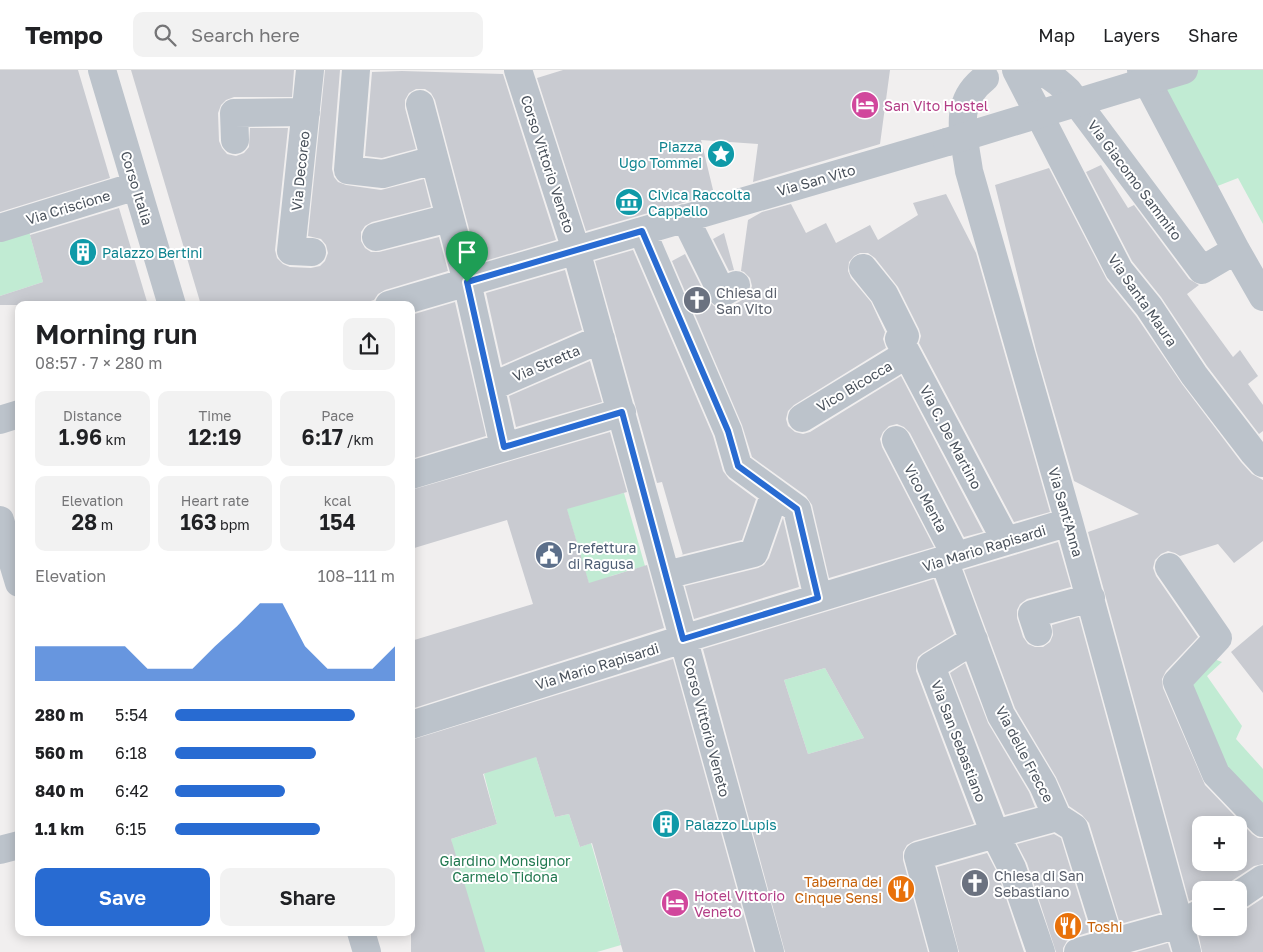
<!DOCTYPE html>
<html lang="en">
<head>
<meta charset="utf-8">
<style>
	:root { --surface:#fff; --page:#f2f2f2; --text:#202124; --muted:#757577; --line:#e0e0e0; --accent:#286bd2 }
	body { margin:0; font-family:"Golos Text",sans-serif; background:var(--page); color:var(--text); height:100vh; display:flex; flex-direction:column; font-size:19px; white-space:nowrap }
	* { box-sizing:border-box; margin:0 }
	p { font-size:16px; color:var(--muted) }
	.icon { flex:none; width:28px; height:28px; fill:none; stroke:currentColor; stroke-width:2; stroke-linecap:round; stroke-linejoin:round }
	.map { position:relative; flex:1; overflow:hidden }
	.sheet { position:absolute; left:15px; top:231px; width:400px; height:635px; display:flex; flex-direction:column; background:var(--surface); border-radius:10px; box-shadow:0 2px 12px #0003 }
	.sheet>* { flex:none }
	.controls { position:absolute; left:1192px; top:746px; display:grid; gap:10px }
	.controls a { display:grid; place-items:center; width:55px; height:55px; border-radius:10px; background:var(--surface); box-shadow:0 2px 12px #0003; font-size:25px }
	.pin { position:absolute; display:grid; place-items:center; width:42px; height:42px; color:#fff; margin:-51px -21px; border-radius:50% 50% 50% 0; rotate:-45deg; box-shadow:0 0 5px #0007 }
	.pin .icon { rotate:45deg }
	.round { display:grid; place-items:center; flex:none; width:52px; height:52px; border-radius:10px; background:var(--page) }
	.head { display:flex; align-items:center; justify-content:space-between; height:85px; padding:0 20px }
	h1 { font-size:28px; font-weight:600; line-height:38px }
	.metrics { display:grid; grid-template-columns:repeat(3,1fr); gap:8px; height:85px; padding:5px 20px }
	.metrics div { display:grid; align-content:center; border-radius:10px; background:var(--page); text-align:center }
	.metrics b { font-size:21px; font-weight:600 }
	.metrics small { font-size:14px; font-weight:400 }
	.metrics p { font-size:14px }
	.chart { height:140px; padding:10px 20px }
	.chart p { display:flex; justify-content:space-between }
	.chart svg { width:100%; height:90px; margin-top:5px; fill:var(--accent); opacity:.7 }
	.button { display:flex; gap:10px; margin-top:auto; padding:10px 20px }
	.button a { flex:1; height:58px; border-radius:10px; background:var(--accent); color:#fff; font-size:20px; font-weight:600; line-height:58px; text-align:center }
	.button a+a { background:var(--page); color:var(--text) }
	ul { padding:0 20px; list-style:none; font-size:16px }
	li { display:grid; grid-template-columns:80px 60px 1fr; align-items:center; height:38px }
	li i { height:12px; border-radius:6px; background:var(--accent) }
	header { display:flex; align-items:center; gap:30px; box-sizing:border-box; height:70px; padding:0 25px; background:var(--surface); border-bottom:1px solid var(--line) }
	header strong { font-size:24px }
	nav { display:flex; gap:28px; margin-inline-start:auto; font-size:18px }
	.search { width:350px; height:45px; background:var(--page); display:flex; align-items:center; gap:12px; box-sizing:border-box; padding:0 18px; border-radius:10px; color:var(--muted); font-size:19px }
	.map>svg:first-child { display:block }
	.green { fill:#c1ebd3 }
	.building { fill:#c9cbd1; fill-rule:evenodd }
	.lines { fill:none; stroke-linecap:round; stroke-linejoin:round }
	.minor { stroke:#bcc3cb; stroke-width:28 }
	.minor-bridge { stroke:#bcc3cb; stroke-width:28 }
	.route-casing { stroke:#fff; stroke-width:10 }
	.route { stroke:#286bd2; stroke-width:6 }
	.labels { text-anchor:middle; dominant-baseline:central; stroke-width:4; stroke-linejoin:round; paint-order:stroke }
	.hotel-label { font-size:14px; fill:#b23c85; stroke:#fff; text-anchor:start }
	.culture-label { font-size:14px; fill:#0d838f; stroke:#fff; text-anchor:start }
	.street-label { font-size:14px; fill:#49515b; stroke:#fff }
	.worship-label { font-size:14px; fill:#5b616d; stroke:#fff; text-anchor:start }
	.service-label { font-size:14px; fill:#4e5e75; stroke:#fff; text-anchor:start }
	.park-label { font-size:14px; fill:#1f774e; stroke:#fff }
	.food-label { font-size:14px; fill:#c56008; stroke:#fff; text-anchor:end }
</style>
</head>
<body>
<header>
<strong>Tempo</strong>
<div class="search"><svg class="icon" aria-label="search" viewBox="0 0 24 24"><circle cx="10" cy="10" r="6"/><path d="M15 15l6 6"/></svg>Search here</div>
<nav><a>Map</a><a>Layers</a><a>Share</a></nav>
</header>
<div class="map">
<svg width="1263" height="882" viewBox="0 0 1263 882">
	<rect width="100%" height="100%" fill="#f1efef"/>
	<path class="green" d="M1156,0H1263V154L1238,108L1215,117Z
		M27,154L43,212L0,226V163Z
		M624,423L645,496L611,506L592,524L564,430Z
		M1214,589L1222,592L1207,606L1242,656L1236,669L1263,699V741L1221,698L1188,615Z
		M825,598L864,668L808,684L784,610Z
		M531,671L555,747L569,744L580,777L591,773L621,875L597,882H470L451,769L497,754L484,704Z"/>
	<path class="building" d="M0,0H78L110,108L0,142Z
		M131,0H294L292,27H234L226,30L221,35L218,43L219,71L222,78L227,84L236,86L244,83L249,77L250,58H288L275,180L277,188L283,194L290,197L311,198L320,196L325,191L328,183L326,175L321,169L308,166L325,0H340L332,99L334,107L338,112L346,115L381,120L424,109L431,137L372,152L365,156L361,162V171L365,178L371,182H379L439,167L448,201L385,220L378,224L374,230L357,235H201Z
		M563,0H890L880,74L753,112L758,74L701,70L714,124L586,161L537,8Z
		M402,1L503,4L556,170L478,193L435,30L431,23L425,19H416L409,23L405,30V38L416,79L382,88L365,86L372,2Z
		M1101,95L1128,138L1134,135L1189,209L1199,215L1187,224L1233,287L1240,280L1258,306L1248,314L1263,335V361L1259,364L1207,296L1161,227L1132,191L1086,102Z
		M1049,98L1107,210L1136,246L1182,314L1241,392L1252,404L1263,410V471L1234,493L1218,474L1180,486L1175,483L1168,481L1161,484L1155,490L1153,498L1156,506L1198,567L1166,601L1162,609L1163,618L1205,715L1252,764L1258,768H1263V794L1254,796L1230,812L1225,820H1201V827L1189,831L1088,462L1139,444L1074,411L1036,280L995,115ZM1201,755H1239V792H1201Z
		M946,124L976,183L1050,442L1014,452L919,273L921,266L919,259L898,217L875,188L868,183H860L854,186L849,192L848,201L851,208L871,232L885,262L883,269L886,278L794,335L788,341L786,349L788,356L795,362L803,364L810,362L901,306L983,462L964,467L910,363L904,357L897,354L889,356L883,362L880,369L882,377L934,477L829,508L812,435L806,426L752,387L742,355L672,191L685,184L708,230L714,236L722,239L730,237L744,229L750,222L752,216L750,208L744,202L741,201L748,150L762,142L791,134L806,163L826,153L836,173L870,155L878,170L918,145L913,133Z
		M119,138L148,235H0V226L43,212L30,165Z
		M724,163L734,200L729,201L713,169Z
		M633,180L713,366L723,401L729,409L756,429L742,470L681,485H683L662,412L657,413L595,191Z
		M565,200L582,260L502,295L486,223Z
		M455,232L486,366L411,389V245Z
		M590,291L602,332L516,357L509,326Z
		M610,362L627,422L567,439L589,513L647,495L664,558L411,639V571L533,534L507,450L411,479V420Z
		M783,448L799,517L694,549L685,516L758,498L764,495L769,488Z
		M1058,472L1071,517L1027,529L1020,534L1017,540V548L1023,567L1028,574L1035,577H1043L1050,572L1053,565L1052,555L1079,547L1160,843L1120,854L1089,753L1082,745L1069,736L1056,707L1015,638L964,500Z
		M934,509L954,564L923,583L918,587L916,594V601L974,754L914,771L907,775L903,782V790L928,882H785L703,579ZM825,598L864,668L808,684L784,610Z
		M1263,555V623L1231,582Z
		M673,589L754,882H623L592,773L580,777L569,744L555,747L536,687L483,704L497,754L451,769L485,882H411V670Z
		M965,593L988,653L1029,722L1035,737L1005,745L950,603Z
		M1054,764L1061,768L1090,862L1074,867L1067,871L1063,878V882H1056L1027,793L1017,774Z
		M987,783L998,804L1024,882H959L937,797Z
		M1263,828V882H1202L1198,862L1207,858H1239V840L1248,838Z
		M1168,873L1171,882H1136Z"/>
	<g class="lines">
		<path class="minor" d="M102,0L172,235
			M310,0L291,181L312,182
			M356,0L348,100L383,104L434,90
			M518,0L576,180L770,882
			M1016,0L1119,200L1149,237L1194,305L1253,382L1263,393
			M1035,0C1048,3 1059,12 1068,21L1202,200L1236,180
			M1141,0L1236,180L1263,227
			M985,8C952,33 964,65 969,101L1069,452L1187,882
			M420,34L467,212L504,377
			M235,70L234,43L306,42
			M685,148L722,223L736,215
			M0,158L136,116
			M642,161L728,361L738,396L797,439L818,528
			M376,167L449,148
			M863,198L884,224L905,266L899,269L1006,471
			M389,235L947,72
			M491,317L601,269
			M802,348L907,284
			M0,350L19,344
			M896,370L956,486
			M411,405L622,342
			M0,450L19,513
			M944,490L1001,645L1043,715L1057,747L1074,758L1110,873
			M1169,497L1218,568L1177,612L1216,704L1263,753
			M666,505L754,483L775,423
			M1038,562L1032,544L1091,528
			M411,655L683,569L1069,452
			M0,780L19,775
			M1239,825L1263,809
			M361,862L367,882
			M944,882L918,786L995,764L931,596L974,570
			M1041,882L1012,798L995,764L1057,747
			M1078,882L1179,854L1201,843"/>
		<path class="minor-bridge" d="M947,72L1184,0"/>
	</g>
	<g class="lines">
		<defs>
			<path id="route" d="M642,161L728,361L738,396L797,439L818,528L683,569L622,342L504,377L467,212Z"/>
		</defs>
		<use href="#route" class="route-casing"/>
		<use href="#route" class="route"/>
	</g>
	<defs>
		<symbol id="hotel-disc" viewBox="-11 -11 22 22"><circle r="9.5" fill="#d1479c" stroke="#fff"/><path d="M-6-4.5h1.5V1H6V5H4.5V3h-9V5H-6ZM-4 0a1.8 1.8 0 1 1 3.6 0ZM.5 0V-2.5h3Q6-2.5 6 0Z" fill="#fff"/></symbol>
		<symbol id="sight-disc" viewBox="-11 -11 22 22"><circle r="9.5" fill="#0f9aa8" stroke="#fff"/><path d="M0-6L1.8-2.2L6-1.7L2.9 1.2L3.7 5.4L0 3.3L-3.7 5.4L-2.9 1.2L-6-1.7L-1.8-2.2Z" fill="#fff"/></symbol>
		<symbol id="museum-disc" viewBox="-11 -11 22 22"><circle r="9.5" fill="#0f9aa8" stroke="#fff"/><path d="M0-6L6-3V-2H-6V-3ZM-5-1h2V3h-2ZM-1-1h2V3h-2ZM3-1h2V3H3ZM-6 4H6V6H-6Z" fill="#fff"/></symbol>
		<symbol id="building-disc" viewBox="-11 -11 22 22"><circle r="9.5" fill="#0f9aa8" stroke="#fff"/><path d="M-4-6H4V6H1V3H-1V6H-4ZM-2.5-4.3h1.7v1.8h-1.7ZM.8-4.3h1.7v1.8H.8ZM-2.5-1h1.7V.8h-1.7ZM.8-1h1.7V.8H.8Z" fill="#fff"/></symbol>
		<symbol id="church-disc" viewBox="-11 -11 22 22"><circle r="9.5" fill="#6b7280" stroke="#fff"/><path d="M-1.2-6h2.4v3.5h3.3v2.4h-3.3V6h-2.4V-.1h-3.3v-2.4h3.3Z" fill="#fff"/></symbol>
		<symbol id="civic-disc" viewBox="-11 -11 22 22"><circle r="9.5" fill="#5c6f8a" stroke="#fff"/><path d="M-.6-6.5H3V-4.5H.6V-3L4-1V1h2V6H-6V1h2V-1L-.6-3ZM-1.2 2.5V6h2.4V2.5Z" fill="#fff"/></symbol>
		<symbol id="restaurant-disc" viewBox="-11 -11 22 22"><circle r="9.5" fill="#e8710a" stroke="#fff"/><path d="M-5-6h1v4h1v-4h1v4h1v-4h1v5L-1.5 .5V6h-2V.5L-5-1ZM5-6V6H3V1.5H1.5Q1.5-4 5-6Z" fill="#fff"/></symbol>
	</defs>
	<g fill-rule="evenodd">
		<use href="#hotel-disc" x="849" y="19" width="32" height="32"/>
		<use href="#sight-disc" x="705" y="68" width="32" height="32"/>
		<use href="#museum-disc" x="613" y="116" width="32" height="32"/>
		<use href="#building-disc" x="67" y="166" width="32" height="32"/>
		<use href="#church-disc" x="681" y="214" width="32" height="32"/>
		<use href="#civic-disc" x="533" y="469" width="32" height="32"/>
		<use href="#building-disc" x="650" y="738" width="32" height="32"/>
		<use href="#church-disc" x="959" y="797" width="32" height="32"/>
		<use href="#restaurant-disc" x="885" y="803" width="32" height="32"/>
		<use href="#hotel-disc" x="659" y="817" width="32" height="32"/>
		<use href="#restaurant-disc" x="1052" y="840" width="32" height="32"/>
	</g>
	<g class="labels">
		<g class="hotel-label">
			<text x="884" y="35">San Vito Hostel</text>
			<text x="694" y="825">Hotel Vittorio<tspan x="694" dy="16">Veneto</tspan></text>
		</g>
		<g class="culture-label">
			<text x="702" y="76" text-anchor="end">Piazza<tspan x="702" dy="16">Ugo Tommei</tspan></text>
			<text x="648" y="124">Civica Raccolta<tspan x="648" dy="16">Cappello</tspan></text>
			<text x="102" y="182">Palazzo Bertini</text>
			<text x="685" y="754">Palazzo Lupis</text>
		</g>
		<g class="street-label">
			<text transform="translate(548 94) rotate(72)">Corso Vittorio Veneto</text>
			<text transform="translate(300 101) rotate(-84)">Via Decoreo</text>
			<text transform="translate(816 110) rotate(-16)">Via San Vito</text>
			<text transform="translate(1135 110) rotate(53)">Via Giacomo Sammito</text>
			<text transform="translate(137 118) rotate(73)">Corso Italia</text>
			<text transform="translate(68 137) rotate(-17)">Via Criscione</text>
			<text transform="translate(1143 230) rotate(55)">Via Santa Maura</text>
			<text transform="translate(546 293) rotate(-23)">Via Stretta</text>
			<text transform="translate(854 316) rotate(-31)">Vico Bicocca</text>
			<text transform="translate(951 367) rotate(62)">Via C. De Martino</text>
			<text transform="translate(926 428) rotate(62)">Vico Menta</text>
			<text transform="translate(1066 442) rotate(74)">Via Sant'Anna</text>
			<text transform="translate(984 478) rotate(-17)">Via Mario Rapisardi</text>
			<text transform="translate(597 596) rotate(-17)">Via Mario Rapisardi</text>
			<text transform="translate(707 657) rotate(75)">Corso Vittorio Veneto</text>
			<text transform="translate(959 671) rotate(69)">Via San Sebastiano</text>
			<text transform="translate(1025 684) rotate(62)">Via delle Frecce</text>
		</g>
		<g class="worship-label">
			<text x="716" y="222">Chiesa di<tspan x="716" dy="16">San Vito</tspan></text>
			<text x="994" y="805">Chiesa di San<tspan x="994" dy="16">Sebastiano</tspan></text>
		</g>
		<g class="service-label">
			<text x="568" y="477">Prefettura<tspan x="568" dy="16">di Ragusa</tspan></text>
		</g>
		<g class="park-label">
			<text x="505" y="790">Giardino Monsignor<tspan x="505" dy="16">Carmelo Tidona</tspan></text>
		</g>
		<g class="food-label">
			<text x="882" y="811">Taberna dei<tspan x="882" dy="16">Cinque Sensi</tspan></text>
			<text x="1087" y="856" text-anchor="start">Toshi</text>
		</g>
	</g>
</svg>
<div class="controls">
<a>+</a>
<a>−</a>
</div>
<div class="pin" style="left:467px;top:212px;background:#1e9e55"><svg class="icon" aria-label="arrive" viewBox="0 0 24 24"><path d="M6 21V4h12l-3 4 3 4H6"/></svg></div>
<section class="sheet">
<div class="head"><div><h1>Morning run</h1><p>08:57 · 7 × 280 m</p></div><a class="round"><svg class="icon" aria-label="share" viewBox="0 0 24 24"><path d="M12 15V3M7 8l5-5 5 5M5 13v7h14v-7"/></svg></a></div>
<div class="metrics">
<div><p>Distance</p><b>1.96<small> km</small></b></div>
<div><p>Time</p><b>12:19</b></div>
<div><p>Pace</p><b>6:17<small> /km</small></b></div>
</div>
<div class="metrics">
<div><p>Elevation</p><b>28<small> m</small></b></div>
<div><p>Heart rate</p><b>163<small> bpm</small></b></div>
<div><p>kcal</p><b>154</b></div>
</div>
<div class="chart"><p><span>Elevation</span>108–111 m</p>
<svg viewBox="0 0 160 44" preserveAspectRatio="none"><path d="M0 44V27L10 27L20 27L30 27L40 27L50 38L60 38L70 38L80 27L90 17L100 6L110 6L120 27L130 38L140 38L150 38L160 27V44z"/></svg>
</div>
<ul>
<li><b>280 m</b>5:54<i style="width:82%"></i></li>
<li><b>560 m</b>6:18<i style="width:64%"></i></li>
<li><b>840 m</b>6:42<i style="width:50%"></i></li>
<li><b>1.1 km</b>6:15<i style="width:66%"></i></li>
</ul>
<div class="button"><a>Save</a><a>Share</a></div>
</section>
</div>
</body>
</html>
